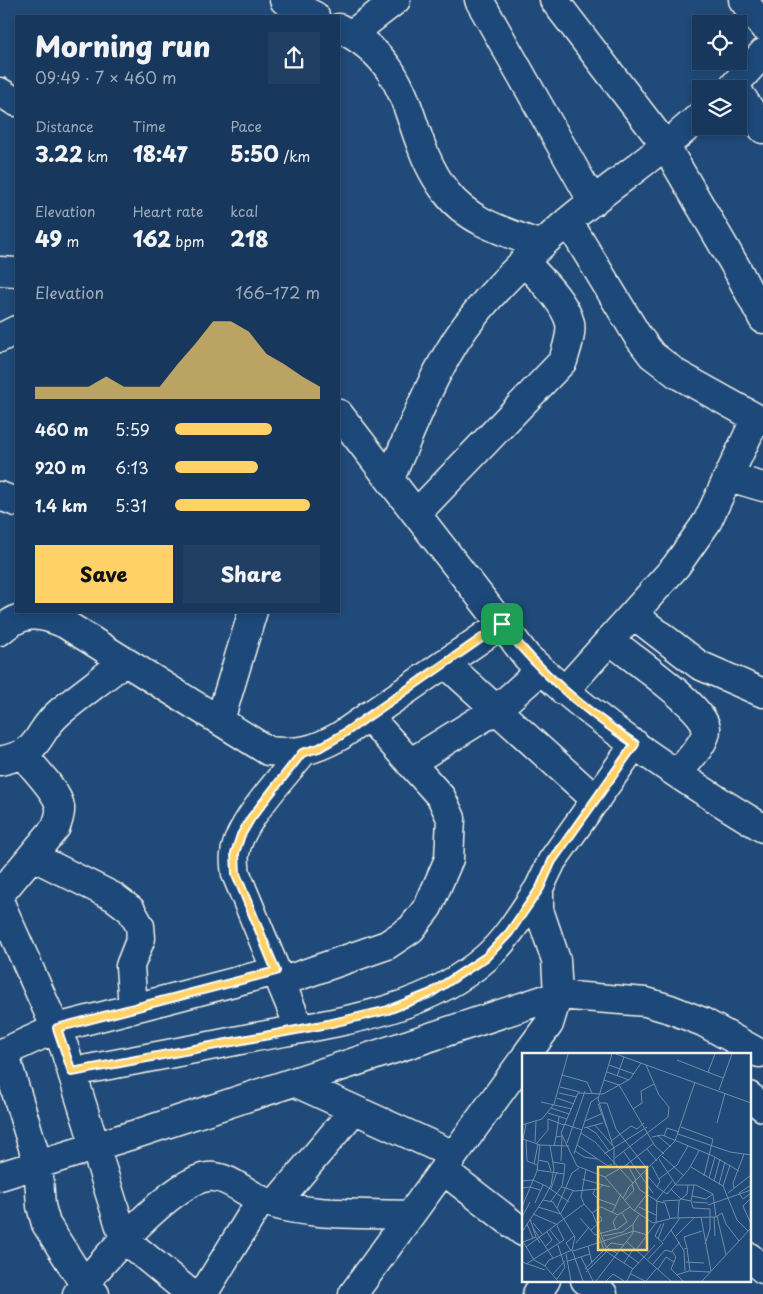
<!DOCTYPE html>
<html lang="en">
<head>
<meta charset="utf-8">
<style>
	:root { --surface:#17385c; --page:#203f62; --text:#f1f3f6; --muted:#9eacbb; --line:#365272; --accent:#ffd166 }
	body { margin:0; font-family:"Playpen Sans",sans-serif; background:var(--page); color:var(--text); height:100vh; display:flex; flex-direction:column; font-size:19px; white-space:nowrap }
	* { box-sizing:border-box; margin:0 }
	p { font-size:16px; color:var(--muted) }
	.icon { flex:none; width:28px; height:28px; fill:none; stroke:currentColor; stroke-width:2; stroke-linecap:round; stroke-linejoin:round }
	.map { position:relative; flex:1; overflow:hidden }
	.drawer { position:absolute; left:15px; top:15px; width:325px; height:598px; display:flex; flex-direction:column; background:var(--surface); border-radius:0px; box-shadow:0 2px 8px #0003,0 0 0 1px var(--line) }
	.drawer>* { flex:none }
	.tools { position:absolute; left:692px; top:15px; display:grid; gap:10px }
	.tools a { display:grid; place-items:center; width:55px; height:55px; border-radius:0px; background:var(--surface); box-shadow:0 2px 8px #0003,0 0 0 1px var(--line); font-size:25px }
	.pin { position:absolute; display:grid; place-items:center; width:42px; height:42px; color:#fff; margin:-21px; border-radius:10px; box-shadow:0 2px 8px #0006 }
	.round { display:grid; place-items:center; flex:none; width:52px; height:52px; border-radius:0px; background:var(--page) }
	.headline { display:flex; align-items:center; justify-content:space-between; height:85px; padding:0 20px }
	h1 { font-size:28px; font-weight:800; line-height:38px }
	.stats { display:grid; grid-template-columns:repeat(3,1fr); gap:8px; height:85px; padding:5px 20px }
	.stats div { display:grid; align-content:center }
	.stats b { font-size:21px; font-weight:800 }
	.stats small { font-size:14px; font-weight:400 }
	.stats p { font-size:14px }
	.chart { height:140px; padding:10px 20px }
	.chart p { display:flex; justify-content:space-between }
	.chart svg { width:100%; height:90px; margin-top:5px; fill:var(--accent); opacity:.7 }
	.action { display:flex; gap:10px; margin-top:auto; padding:10px 20px }
	.action a { flex:1; height:58px; border-radius:0px; background:var(--accent); color:#111; font-size:20px; font-weight:800; line-height:58px; text-align:center }
	.action a+a { background:var(--page); color:var(--text) }
	ul { padding:0 20px; list-style:none; font-size:16px }
	li { display:grid; grid-template-columns:80px 60px 1fr; align-items:center; height:38px }
	li i { height:12px; border-radius:6px; background:var(--accent) }
	.map>svg:first-child { display:block }
	.lines { fill:none; stroke-linecap:round; stroke-linejoin:round }
	.minor-casing { stroke:#f4f1e8; stroke-width:31 }
	.minor { stroke:#1f4a7a; stroke-width:28 }
	.route-casing { stroke:#fff; stroke-width:10 }
	.route { stroke:#ffd166; stroke-width:6 }
	.inset-road { fill:none; stroke:#748da6; stroke-width:1 }
	.view { fill:#ffd166; fill-opacity:0.15; stroke:#ffd166; stroke-width:2.5 }
	.inset-edge { fill:none; stroke:#f4f1e8; stroke-width:2.5 }
</style>
</head>
<body>
<div class="map">
<svg width="763" height="1294" viewBox="0 0 763 1294">
	<rect width="100%" height="100%" fill="#1f4a7a"/>
	<filter id="ink" filterUnits="userSpaceOnUse"><feTurbulence type="fractalNoise" baseFrequency=".02" numOctaves="2"/><feDisplacementMap in="SourceGraphic" scale="10" xChannelSelector="R" yChannelSelector="G"/><feConvolveMatrix kernelMatrix="1 2 1 2 8 2 1 2 1" color-interpolation-filters="sRGB"/></filter>
	<g filter="url(#ink)">
		<g class="lines">
			<defs>
				<path id="minor" d="M284,0L315,16
					M479,0L593,202
					M554,0L665,145L737,269L763,319
					M743,0L763,26
					M339,28C420,67 401,133 446,192C468,222 508,233 541,245
					M352,34L396,0
					M731,89L763,53
					M0,92L16,102
					M739,93L763,129
					M568,221L637,335L652,355L677,374L763,422
					M0,271L16,272
					M0,338L16,330
					M339,414L527,657C598,724 680,778 763,828
					M729,477L763,487
					M390,478C415,423 436,361 476,313C503,280 535,250 567,222C611,185 659,154 701,115
					M0,496L16,502
					M417,513L563,361C566,350 572,335 570,323C564,300 539,278 524,261
					M634,615L699,665L763,693
					M0,631C22,611 39,612 65,624L268,751C299,754 313,751 340,736L502,624
					M610,640C629,656 703,706 706,728C707,743 686,762 678,773
					M445,663L596,800
					M564,691L676,566L707,522L756,418
					M220,720L253,611
					M0,761C46,751 32,735 61,711C82,694 104,678 125,661
					M410,763L497,709L541,670
					M32,856L114,897L131,910L140,926L141,938L130,966L133,1009
					M0,894L56,827C58,820 61,814 60,807C58,792 33,767 23,755
					M0,903L64,1047L124,1239L191,1294
					M281,982L387,945L411,929L428,907L449,859L451,818L441,797L368,716
					M300,1029L236,874C235,867 234,860 235,854C238,824 283,777 302,753
					M4,1052L38,1164L41,1206L46,1224L84,1284L95,1294
					M0,1054L57,1028L276,971
					M527,1054L549,1024L558,995L556,960L539,910V888L552,861L635,744
					M72,1072C131,1061 191,1050 250,1038C331,1023 423,1014 487,957C508,938 523,912 539,888
					M294,1082L454,1155
					M749,1096L763,1107
					M443,1170L523,1232
					M0,1176L139,1133L558,995L646,1002L670,1009L703,1022L759,1053
					M275,1204L354,1110
					M749,1257L763,1269
					M585,1280L603,1294
					M77,1294C98,1265 173,1180 208,1177C228,1175 246,1194 264,1201C309,1217 363,1213 410,1215
					M203,1294L261,1200
					M353,1294L523,1060
					M537,1294L546,1280"/>
			</defs>
			<use href="#minor" class="minor-casing"/>
			<use href="#minor" class="minor"/>
		</g>
	</g>
	<g class="lines" filter="url(#ink)">
		<defs>
			<path id="route" d="M502,624C541,674 583,709 635,744L552,861L540,888L509,933L486,957L431,993L388,1010L328,1024L72,1072L57,1028L276,971L236,874L235,853L241,835L251,818L302,753L319,748L340,736Z"/>
		</defs>
		<use href="#route" class="route-casing"/>
		<use href="#route" class="route"/>
	</g>
	<g transform="translate(522 1053)">
		<rect width="229" height="229" fill="#1f4a7a"/>
		<path class="inset-road" d="M90,1L76,46L92,96V112M94,1L229,50M155,7L201,25M119,10L108,26L81,41L56,40L39,80L55,113L83,124L110,156L131,170L151,165L194,164L200,160L204,171L217,188M87,12L112,21M85,19L107,27M186,19L193,1M40,22L65,29L70,40M95,23L102,4M82,27L97,32L133,93L142,101M38,34L58,39M197,37L210,1M37,40L55,44M35,45L52,51M19,49L50,56M78,50H85L94,76L126,117M76,51L85,75M29,55L47,61M111,56L120,50L119,38L132,31M26,60L45,66M26,66L42,72M63,68L79,61M195,70L203,40M42,71L60,77M0,72L20,66L32,51L46,1M73,72L90,92M64,74L74,80L87,98M159,74L191,86L182,123M62,75L81,70M59,80L73,89L111,130M156,81L208,99L229,102M135,82L149,94M142,83L145,75L157,79M34,84L37,64M130,84L140,82L191,103L217,118M1,86L18,92L47,93M1,87L4,71M4,87L5,108L15,112M89,88L109,73L115,76L122,70M13,89L14,68M45,90L63,38M14,91L26,77V66M55,92L86,113L90,111M32,93L34,84L40,83M125,96L135,108M53,98L62,104L75,106M102,99L131,140M52,101L69,49L76,44M82,101L125,74M140,103L162,123M93,105L146,64L147,54L137,42L124,12M137,106L154,132H174L191,141L194,164M16,107L26,109L29,118M39,108L40,83M31,109L43,111L42,121M12,111L16,91M105,111L114,127M130,113L138,128L135,134L145,141L167,116L177,98M169,114L201,133L215,167L226,178M99,116L132,90M15,117L42,121L40,133L29,148M123,120L135,134M83,124L97,116M187,125L193,104M60,126L81,132M137,126L155,112L166,93M0,128L11,127L24,133L47,149M113,128L118,137L135,148L134,171M192,128L198,106M197,131L203,109M172,132L169,148L171,155L188,156V176L183,191M229,132L217,140L221,146L229,140M201,133L208,112M40,134L53,138L76,136L81,132L88,134M0,135L8,134L18,137M212,135L211,130L222,101M29,136L35,119M73,136L71,141L76,146L93,152M149,136L159,146L169,148M206,140L229,122M170,143L184,146L191,141M101,145L107,134L153,88L173,29M229,145L221,153L229,171M21,147L29,132L32,116L28,93M103,147L112,137L110,131M141,148L158,147M171,149L186,150M13,150L21,132M62,151L71,161L84,194L96,201M186,152L229,137M0,154L15,118L18,92M16,154L39,161M117,154L134,162M35,155L50,120L57,115M112,158L125,141M39,160L51,138M70,160L79,154L96,162L108,154M90,160L99,141M11,161L36,172M195,163L204,202M0,164L8,149M156,164L157,148L165,141L166,132M179,164L189,218M192,164L193,183M58,165L73,182L94,176M148,165L143,150L134,148L150,128M8,166L14,184M11,170L21,182M5,171L11,185M11,175L31,205M28,177L38,190M69,177L80,167L78,163M94,177L105,169L100,160M94,177L91,169L95,163M149,177L162,198L163,218M0,179L21,147L31,149L53,184L50,197L27,207L23,213L36,228M77,182L82,197L111,216M81,183L101,179L110,172M154,183L172,165M136,186L142,170M0,187L12,207L23,213M141,188L158,165M1,189L14,184L18,190M105,189L149,228M158,189L150,198L154,204L149,216L161,228M54,190L67,174M24,193L30,187L25,179M66,193L70,210M4,194L62,151L59,144L64,116M165,195L168,218M162,196L165,195L162,184L180,178M50,197L61,228M99,197L117,210M114,197L133,171M49,198L44,190L52,183M51,198L112,178L125,182M44,201L49,228M59,204L71,228M126,206L141,190L133,183L139,171M46,208L68,201M0,209L23,217M164,209L182,210M102,210L112,195M4,211L42,187L35,173M131,211L143,197L150,199M63,216L89,190L102,192M136,216L144,204L152,209M64,219L84,199M109,221L123,228M30,222L43,208M154,222L167,218L188,219M35,226L43,214L36,192M74,228L111,180V171L117,162M84,228L91,221L102,228M105,228L110,217L133,192M124,228L135,215M180,228L229,175"/>
		<path class="view" d="M76,114H125V197H76Z"/>
		<rect width="229" height="229" class="inset-edge"/>
	</g>
</svg>
<div class="tools">
<a><svg class="icon" aria-label="locate" viewBox="0 0 24 24"><circle cx="12" cy="12" r="6"/><path d="M12 2v4M12 18v4M2 12h4M18 12h4"/></svg></a>
<a><svg class="icon" aria-label="layers" viewBox="0 0 24 24"><path d="M12 4l9 5-9 5-9-5zM3 14l9 5 9-5"/></svg></a>
</div>
<div class="pin" style="left:502px;top:624px;background:#1e9e55"><svg class="icon" aria-label="arrive" viewBox="0 0 24 24"><path d="M6 21V4h12l-3 4 3 4H6"/></svg></div>
<section class="drawer">
<div class="headline"><div><h1>Morning run</h1><p>09:49 · 7 × 460 m</p></div><a class="round"><svg class="icon" aria-label="share" viewBox="0 0 24 24"><path d="M12 15V3M7 8l5-5 5 5M5 13v7h14v-7"/></svg></a></div>
<div class="stats">
<div><p>Distance</p><b>3.22<small> km</small></b></div>
<div><p>Time</p><b>18:47</b></div>
<div><p>Pace</p><b>5:50<small> /km</small></b></div>
</div>
<div class="stats">
<div><p>Elevation</p><b>49<small> m</small></b></div>
<div><p>Heart rate</p><b>162<small> bpm</small></b></div>
<div><p>kcal</p><b>218</b></div>
</div>
<div class="chart"><p><span>Elevation</span>166–172 m</p>
<svg viewBox="0 0 160 44" preserveAspectRatio="none"><path d="M0 44V38L10 38L20 38L30 38L40 33L50 38L60 38L70 38L80 27L90 17L100 6L110 6L120 11L130 22L140 27L150 33L160 38V44z"/></svg>
</div>
<ul>
<li><b>460 m</b>5:59<i style="width:67%"></i></li>
<li><b>920 m</b>6:13<i style="width:57%"></i></li>
<li><b>1.4 km</b>5:31<i style="width:93%"></i></li>
</ul>
<div class="action"><a>Save</a><a>Share</a></div>
</section>
</div>
</body>
</html>
